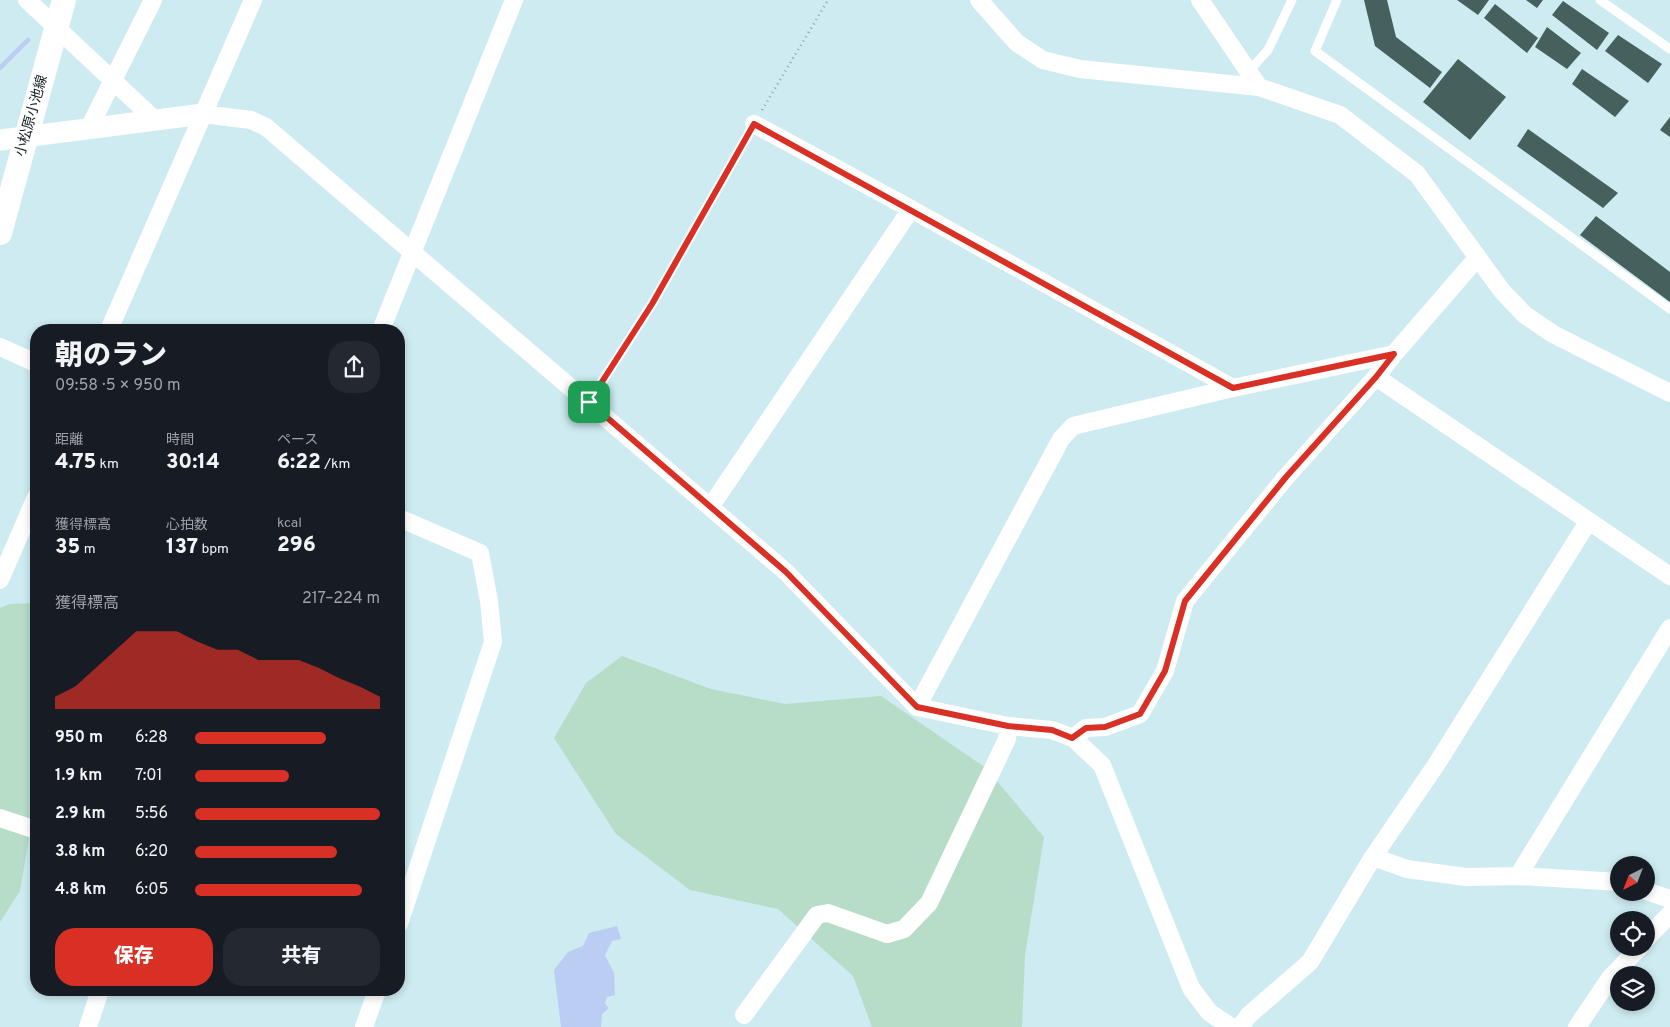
<!DOCTYPE html>
<html lang="ja">
<head>
<meta charset="utf-8">
<style>
	:root { --surface:#171b24; --page:#242831; --text:#f1f3f6; --muted:#9ea1a6; --accent:#d93025 }
	body { margin:0; font-family:Overpass,"Noto Sans JP",sans-serif; background:var(--page); color:var(--text); height:100vh; display:flex; flex-direction:column; font-size:19px; white-space:nowrap }
	* { box-sizing:border-box; margin:0 }
	p { font-size:16px; color:var(--muted) }
	.icon { flex:none; width:28px; height:28px; fill:none; stroke:currentColor; stroke-width:2; stroke-linecap:round; stroke-linejoin:round }
	.map { position:relative; flex:1; overflow:hidden }
	.drawer { position:absolute; left:30px; top:324px; width:375px; height:672px; display:flex; flex-direction:column; background:var(--surface); border-radius:20px; box-shadow:0 2px 8px #0003 }
	.drawer>* { flex:none }
	.needle { width:32px; rotate:222deg }
	.controls { position:absolute; left:1610px; top:856px; display:grid; gap:10px }
	.controls a { display:grid; place-items:center; width:45px; height:45px; border-radius:50%; background:var(--surface); box-shadow:0 2px 8px #0003; font-size:25px }
	.pin { position:absolute; display:grid; place-items:center; width:42px; height:42px; color:#fff; margin:-21px; border-radius:10px; box-shadow:0 2px 8px #0006 }
	.round { display:grid; place-items:center; flex:none; width:52px; height:52px; border-radius:20px; background:var(--page) }
	.head { display:flex; align-items:center; justify-content:space-between; height:85px; padding:0 25px }
	h1 { font-size:28px; font-weight:800; line-height:38px }
	.stats { display:grid; grid-template-columns:repeat(3,1fr); gap:8px; height:85px; padding:5px 25px }
	.stats div { display:grid; align-content:center }
	.stats b { font-size:21px; font-weight:800 }
	.stats small { font-size:14px; font-weight:400 }
	.stats p { font-size:14px }
	.chart { height:140px; padding:10px 25px }
	.chart p { display:flex; justify-content:space-between }
	.chart svg { width:100%; height:90px; margin-top:5px; fill:var(--accent); opacity:.7 }
	.cta { display:flex; gap:10px; margin-top:auto; padding:10px 25px }
	.cta a { flex:1; height:58px; border-radius:20px; background:var(--accent); color:#fff; font-size:20px; font-weight:800; line-height:58px; text-align:center }
	.cta a+a { background:var(--page); color:var(--text) }
	ul { padding:0 25px; list-style:none; font-size:16px }
	li { display:grid; grid-template-columns:80px 60px 1fr; align-items:center; height:38px }
	li i { height:12px; border-radius:6px; background:var(--accent) }
	.map>svg:first-child { display:block }
	.green { fill:#b7dcc8 }
	.water { fill:#bbcdf3 }
	.lines { fill:none; stroke-linecap:round; stroke-linejoin:round }
	.stream { stroke:#bbcdf3; stroke-width:4.5 }
	.building { fill:#46605d }
	.path { stroke:#8ea5aa; stroke-width:2.5; stroke-dasharray:1 4; stroke-linecap:butt }
	.service { stroke:#fff; stroke-width:9 }
	.minor { stroke:#fff; stroke-width:18 }
	.tertiary { stroke:#fff; stroke-width:21 }
	.secondary { stroke:#fff; stroke-width:24 }
	.route-casing { stroke:#fff; stroke-width:10 }
	.route { stroke:#d93025; stroke-width:6 }
	.labels { text-anchor:middle; dominant-baseline:central; stroke-width:5; stroke-linejoin:round; paint-order:stroke }
	.street-label { font-size:14px; fill:#131d20; stroke:#fff }
</style>
</head>
<body>
<div class="map">
<svg width="1670" height="1027" viewBox="0 0 1670 1027">
	<rect width="100%" height="100%" fill="#cdebf1"/>
	<path class="green" d="M36,603V797L20,891L0,922V608L10,604Z
		M622,656L711,689L785,704L881,696L986,768L1044,837L1025,955L1022,1027H872L853,976L778,909L690,890L616,834L554,738L586,683Z"/>
	<path class="water" d="M617,926L621,939L612,941L605,955L614,973L615,995L607,997L605,1004L609,1008L602,1014L601,1027H561L554,970L568,952L583,946L589,933Z"/>
	<g class="lines">
		<path class="stream" d="M0,68L28,40"/>
	</g>
	<path class="building" d="M1364,0H1387L1396,37L1442,72L1430,88L1375,46Z
		M1457,0H1489L1478,15Z
		M1526,0H1543L1537,8Z
		M1563,1L1609,33L1597,50L1552,15Z
		M1495,4L1538,38L1527,53L1484,18Z
		M1547,27L1581,53L1567,69L1535,47Z
		M1618,35L1662,64L1648,83L1605,51Z
		M1458,59L1506,97L1470,140L1423,102Z
		M1582,69L1629,101L1615,117L1572,84Z
		M1670,117V137L1660,130Z
		M1528,129L1618,193L1603,208L1517,146Z
		M1596,216L1670,272V302L1580,235Z"/>
	<g class="lines">
		<path class="path" d="M762,110L828,0
			M597,390L652,304L747,137"/>
		<path class="service" d="M1337,0L1315,51L1670,309
			M1600,0L1670,49
			M1248,72L1268,50L1292,0"/>
		<path class="minor" d="M27,0L155,120
			M979,0L1017,43L1043,60L1080,69L1259,87
			M1200,0L1259,87L1340,115L1417,174L1502,291L1525,315L1553,334L1670,393
			M203,114L251,120L266,127L786,572L917,707L1008,726L1052,730L1073,738L1102,765L1191,988L1209,1012L1231,1027
			M754,124L911,209
			M89,128L153,0
			M109,330L253,0
			M381,330L514,0
			M0,347L36,363
			M1376,377L1670,576
			M711,506L911,209L1233,388L1394,354L1477,258
			M399,518L480,553L489,601L493,642L399,924
			M0,580L36,497
			M917,707L1061,439L1073,426L1233,388
			M1073,738L1086,728L1105,727L1140,714L1165,671L1185,601L1286,477L1376,377L1394,354
			M0,818L36,830
			M1373,857L1407,869L1466,877L1518,876L1619,882
			M1518,876L1670,628
			M1646,891L1670,899
			M1646,939L1670,914
			M744,1015L817,915L828,913L887,934L904,929L929,903L1007,739L1008,726
			M88,1027L100,990
			M364,1027L377,990
			M1240,1027L1249,1015L1310,962L1373,857L1436,765L1588,522
			M1577,1027L1610,978L1639,948"/>
		<path class="tertiary" d="M0,140L203,114"/>
		<path class="secondary" d="M0,233L64,0"/>
	</g>
	<g class="lines">
		<defs>
			<path id="route" d="M754,124L1233,388L1394,354L1376,377L1286,477L1185,601L1165,671L1140,714L1105,727L1086,728L1072,738L1052,730L1008,726L917,707L786,572L589,402L652,304Z"/>
		</defs>
		<use href="#route" class="route-casing"/>
		<use href="#route" class="route"/>
	</g>
	<g class="labels">
		<g class="street-label">
			<text transform="translate(32 116) rotate(-74)">小松原小池線</text>
		</g>
	</g>
</svg>
<div class="controls">
<a><svg class="needle" viewBox="-14 -14 28 28"><path d="M0-13l5 13h-10z" fill="#e53935"/><path d="M0 13l5-13h-10z" fill="#9ea1a6"/></svg></a>
<a><svg class="icon" aria-label="locate" viewBox="0 0 24 24"><circle cx="12" cy="12" r="6"/><path d="M12 2v4M12 18v4M2 12h4M18 12h4"/></svg></a>
<a><svg class="icon" aria-label="layers" viewBox="0 0 24 24"><path d="M12 4l9 5-9 5-9-5zM3 14l9 5 9-5"/></svg></a>
</div>
<div class="pin" style="left:589px;top:402px;background:#1e9e55"><svg class="icon" aria-label="arrive" viewBox="0 0 24 24"><path d="M6 21V4h12l-3 4 3 4H6"/></svg></div>
<section class="drawer">
<div class="head"><div><h1>朝のラン</h1><p>09:58 · 5 × 950 m</p></div><a class="round"><svg class="icon" aria-label="share" viewBox="0 0 24 24"><path d="M12 15V3M7 8l5-5 5 5M5 13v7h14v-7"/></svg></a></div>
<div class="stats">
<div><p>距離</p><b>4.75<small> km</small></b></div>
<div><p>時間</p><b>30:14</b></div>
<div><p>ペース</p><b>6:22<small> /km</small></b></div>
</div>
<div class="stats">
<div><p>獲得標高</p><b>35<small> m</small></b></div>
<div><p>心拍数</p><b>137<small> bpm</small></b></div>
<div><p>kcal</p><b>296</b></div>
</div>
<div class="chart"><p><span>獲得標高</span>217–224 m</p>
<svg viewBox="0 0 160 44" preserveAspectRatio="none"><path d="M0 44V38L10 33L20 24L30 15L40 6L50 6L60 6L70 11L80 15L90 15L100 20L110 20L120 20L130 24L140 29L150 33L160 38V44z"/></svg>
</div>
<ul>
<li><b>950 m</b>6:28<i style="width:71%"></i></li>
<li><b>1.9 km</b>7:01<i style="width:51%"></i></li>
<li><b>2.9 km</b>5:56<i style="width:100%"></i></li>
<li><b>3.8 km</b>6:20<i style="width:77%"></i></li>
<li><b>4.8 km</b>6:05<i style="width:90%"></i></li>
</ul>
<div class="cta"><a>保存</a><a>共有</a></div>
</section>
</div>
</body>
</html>
